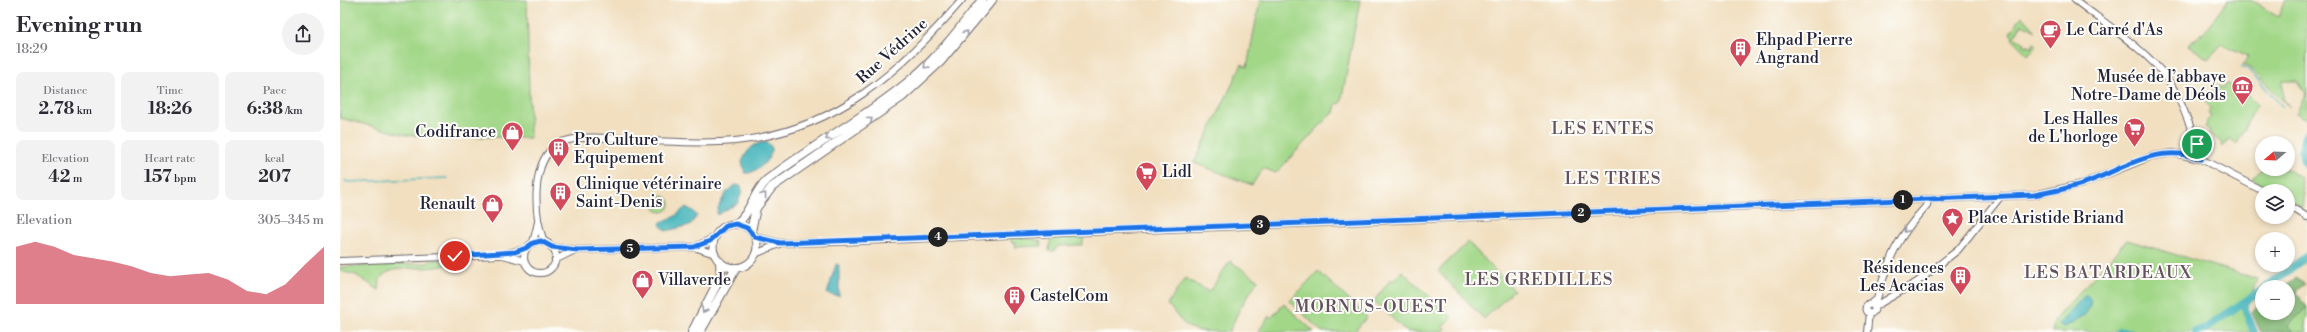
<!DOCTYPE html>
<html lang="en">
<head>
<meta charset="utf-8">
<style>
	:root { --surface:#fff; --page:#f2f2f3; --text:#2b2b33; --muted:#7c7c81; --accent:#d1495b }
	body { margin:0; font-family:"Libre Bodoni",serif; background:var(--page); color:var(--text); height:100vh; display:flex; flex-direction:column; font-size:15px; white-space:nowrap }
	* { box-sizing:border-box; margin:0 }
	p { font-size:13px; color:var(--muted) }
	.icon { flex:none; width:22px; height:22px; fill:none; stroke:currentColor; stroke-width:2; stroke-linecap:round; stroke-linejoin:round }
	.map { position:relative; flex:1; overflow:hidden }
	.details { display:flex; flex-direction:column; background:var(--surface); width:340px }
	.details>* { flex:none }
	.needle { width:26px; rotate:251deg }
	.fabs { position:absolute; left:1915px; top:136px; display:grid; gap:8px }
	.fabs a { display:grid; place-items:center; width:40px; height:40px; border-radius:50%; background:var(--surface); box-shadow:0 2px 6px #0003; font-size:20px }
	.pin { position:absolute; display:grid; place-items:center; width:34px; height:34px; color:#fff; margin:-17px; border:2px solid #fff; border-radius:50%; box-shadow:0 1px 4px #0007 }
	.km { position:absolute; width:20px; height:20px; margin:-10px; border-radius:50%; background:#222; color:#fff; font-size:11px; line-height:20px; text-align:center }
	.round { display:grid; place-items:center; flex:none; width:42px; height:42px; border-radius:21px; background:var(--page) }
	.headline { display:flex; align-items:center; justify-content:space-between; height:68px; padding:0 16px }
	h1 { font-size:22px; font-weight:700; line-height:30px }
	.metrics { display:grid; grid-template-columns:repeat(3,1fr); gap:6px; height:68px; padding:4px 16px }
	.metrics div { display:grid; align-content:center; border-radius:8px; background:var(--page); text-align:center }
	.metrics b { font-size:17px; font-weight:700 }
	.metrics small { font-size:11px; font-weight:400 }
	.metrics p { font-size:11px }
	.chart { height:112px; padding:8px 16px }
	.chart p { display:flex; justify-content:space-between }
	.chart svg { width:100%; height:72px; margin-top:4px; fill:var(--accent); opacity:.7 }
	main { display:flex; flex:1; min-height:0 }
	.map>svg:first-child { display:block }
	.green { fill:#a2d788; stroke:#627c62 }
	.forest { fill:#81b874; stroke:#526d58 }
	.water { fill:#46b6bc; stroke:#346c7c }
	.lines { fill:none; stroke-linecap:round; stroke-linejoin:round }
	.stream { stroke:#46b6bc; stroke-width:1.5 }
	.river { stroke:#46b6bc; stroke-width:8 }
	.secondary-casing { stroke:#6a646a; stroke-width:8 }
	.primary-casing { stroke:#6a646a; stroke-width:9 }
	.highway-casing { stroke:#6a646a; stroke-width:10 }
	.secondary { stroke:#fff; stroke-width:6 }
	.primary { stroke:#fff; stroke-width:7 }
	.highway { stroke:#fff; stroke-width:8 }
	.oneway { stroke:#9c9ca7 }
	.route-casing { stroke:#fff; stroke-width:8 }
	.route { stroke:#1a73e8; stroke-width:5 }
	.labels { text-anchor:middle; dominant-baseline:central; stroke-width:4; stroke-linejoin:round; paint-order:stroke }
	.poi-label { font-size:16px; fill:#22223b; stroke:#fdfcf7; text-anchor:start }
	.street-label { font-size:16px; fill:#22223b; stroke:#fdfcf7 }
	.neighbourhood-label { font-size:17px; letter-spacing:1px; fill:#635160; stroke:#fdfcf7 }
</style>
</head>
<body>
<main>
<section class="details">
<div class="headline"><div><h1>Evening run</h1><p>18:29</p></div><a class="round"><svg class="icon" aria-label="share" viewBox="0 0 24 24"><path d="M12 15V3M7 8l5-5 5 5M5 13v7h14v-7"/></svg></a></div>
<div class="metrics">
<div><p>Distance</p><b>2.78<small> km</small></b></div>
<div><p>Time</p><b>18:26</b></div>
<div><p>Pace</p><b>6:38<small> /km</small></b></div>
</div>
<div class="metrics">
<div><p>Elevation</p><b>42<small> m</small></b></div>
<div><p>Heart rate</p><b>157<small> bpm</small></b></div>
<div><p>kcal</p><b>207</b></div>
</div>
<div class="chart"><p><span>Elevation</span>305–345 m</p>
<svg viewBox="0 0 160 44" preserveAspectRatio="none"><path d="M0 44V9L10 6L20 9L30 14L40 16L50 18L60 21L70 25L80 27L90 26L100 25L110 29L120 36L130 38L140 32L150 20L160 9V44z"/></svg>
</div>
</section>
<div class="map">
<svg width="1967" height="332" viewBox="0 0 1967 332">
	<rect width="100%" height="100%" fill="#fdfcf7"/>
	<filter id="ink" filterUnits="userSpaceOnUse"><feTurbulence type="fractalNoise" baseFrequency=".025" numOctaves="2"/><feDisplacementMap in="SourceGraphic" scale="8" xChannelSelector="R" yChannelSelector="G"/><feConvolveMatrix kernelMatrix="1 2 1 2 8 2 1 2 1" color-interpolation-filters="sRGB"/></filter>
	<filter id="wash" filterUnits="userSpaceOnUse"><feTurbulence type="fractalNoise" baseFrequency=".012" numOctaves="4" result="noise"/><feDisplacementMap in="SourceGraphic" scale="16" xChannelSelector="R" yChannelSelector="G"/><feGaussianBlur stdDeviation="0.9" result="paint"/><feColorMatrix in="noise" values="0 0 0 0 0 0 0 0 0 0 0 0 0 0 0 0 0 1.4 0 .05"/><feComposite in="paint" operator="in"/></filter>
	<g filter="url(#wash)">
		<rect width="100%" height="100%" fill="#f1dfc0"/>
		<path class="green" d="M0,0H187L190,138L66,135L0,118Z
			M920,0H1020L1001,103L996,104L994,113L989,116L936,173L923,168L912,185L854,163L902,64L907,67Z
			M1888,0H1911L1938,17L1945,0H1967V119L1956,113L1966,94L1957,81H1943V98L1950,108L1910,68L1903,65L1908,56L1882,44L1868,59L1848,45L1865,31Z
			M1682,16L1696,31L1682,24L1674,37L1684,43L1683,45L1685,46L1688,45L1691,48L1694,43L1697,45L1688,55L1672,39L1673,38L1670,33Z
			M1886,83L1907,97L1908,95L1917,104L1897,144L1889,138L1883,147L1881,145L1882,143L1869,133L1870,130L1865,127L1871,116L1868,114L1871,108L1866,103L1877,85L1883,88Z
			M1923,169H1946L1961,178L1964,195L1962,208L1948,197V191H1938L1929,186L1926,188L1912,178Z
			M314 204a8 8 0 1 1 16 0a8 8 0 1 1-16 0Z
			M744,235L742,245L718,246L713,252L709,251L710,241L714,237Z
			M671,237L688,238L700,241L702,246L675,247L676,243L671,242Z
			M1787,240L1917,279L1904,315L1914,332H1712L1715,319Z
			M1128,242L1174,290L1144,319L1098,271Z
			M91,260H110L108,264C88,273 52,261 40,279L39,290L16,275L0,271V267L88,263Z
			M890,261L918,280L899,310L889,332C851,332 848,332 828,304L845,278L869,292Z
			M978,271L1027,317L1014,332H982L950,301Z
			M1062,271L1112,317L1103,326L1105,328L1102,332H1067L1034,301L1051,279L1053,281Z
			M944,304L974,332H918L929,316L931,318Z
			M1967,307V319L1965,321L1967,332H1954L1948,326Z"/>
		<path class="forest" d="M1956,278L1965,284L1957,290L1956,294L1967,307L1948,326L1954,332H1921L1912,312L1922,300V313H1948V287H1943Z"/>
		<path class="water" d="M427,142L432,148C433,158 415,175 405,173L402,162C406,151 414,142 427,142Z
			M395,185L401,186L402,190L398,203L377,215C376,207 388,188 395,185Z
			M346,207L353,211L357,216L350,225L326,231L320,225L321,222L334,217Z
			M496,264L499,265V296L487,294Z
			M1746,294L1751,300C1750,315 1737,322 1724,327L1719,324Z"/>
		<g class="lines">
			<path class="stream" d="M1901,67L1909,70L1943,107
				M5,180L7,182L107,178"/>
			<path class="river" d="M1967,133C1962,141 1960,158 1967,166
				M1926,287L1967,256
				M1903,304L1914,332
				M1780,332H1789
				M1855,332L1866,328L1922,290"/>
		</g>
	</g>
	<g filter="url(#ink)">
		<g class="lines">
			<defs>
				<path id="secondary" d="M1735,0C1763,22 1806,50 1826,77C1842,99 1850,128 1860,152L1861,159
					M1948,205L1967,217
					M415,237L440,243L494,242L1694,195L1742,184L1812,156L1833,153L1861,159L1923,191
					M184 257a16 16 0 1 1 32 0a16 16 0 1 1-32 0Z
					M204,242C194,215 190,161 218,144C239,132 286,140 311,141C339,142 367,144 395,141C496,131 558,73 622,0
					M193,243L198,222
					M211,247L237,250L354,247L375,254
					M355,247L375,237
					M415,254L439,244
					M163,255L184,261
					M215,260L233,251
					M0,261L159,255L186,249
					M1531,304L1537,299C1549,257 1557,238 1587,205L1588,199
					M1525.5 309a4.5 4.5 0 1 1 9 0a4.5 4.5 0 1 1-9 0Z
					M1534,307L1577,282L1618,250L1661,196
					M1527,332L1529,313"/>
				<path id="primary" d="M373 246a22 22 0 1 1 44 0a22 22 0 1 1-44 0Z"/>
				<path id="highway" d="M396,224C411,213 413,193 427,180C474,144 528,116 574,77C600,55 621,27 642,0
					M411,231L416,208L432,187L562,97L601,61L652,0
					M352,332L381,276L380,262
					M360,332L396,268"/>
			</defs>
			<use href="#secondary" class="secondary-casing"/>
			<use href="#primary" class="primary-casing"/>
			<use href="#highway" class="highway-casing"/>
			<use href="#secondary" class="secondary"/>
			<use href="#primary" class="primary"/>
			<use href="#highway" class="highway"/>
		</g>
		<defs><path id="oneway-chevron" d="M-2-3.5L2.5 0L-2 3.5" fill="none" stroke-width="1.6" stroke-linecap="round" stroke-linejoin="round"/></defs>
		<g class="oneway">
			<use href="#oneway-chevron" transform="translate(626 33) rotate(-51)"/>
			<use href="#oneway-chevron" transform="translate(586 66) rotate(136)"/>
			<use href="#oneway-chevron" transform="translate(530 120) rotate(-34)"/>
			<use href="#oneway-chevron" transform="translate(488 138) rotate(146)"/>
			<use href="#oneway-chevron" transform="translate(424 195) rotate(-53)"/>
			<use href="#oneway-chevron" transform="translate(1566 230) rotate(126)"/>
			<use href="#oneway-chevron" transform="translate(364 310) rotate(119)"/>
		</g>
	</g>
	<g class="lines" filter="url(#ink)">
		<defs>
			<path id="route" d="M115,256L175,252L186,248L193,243L201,241L212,247L237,250L354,247L370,241L386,226L396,224L407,228L415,237L440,243L1694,195C1710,192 1726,189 1742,184C1783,170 1815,142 1861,159L1857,144"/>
		</defs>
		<use href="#route" class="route-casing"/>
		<use href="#route" class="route"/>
	</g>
	<defs>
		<symbol id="cafe-pin" viewBox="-11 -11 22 30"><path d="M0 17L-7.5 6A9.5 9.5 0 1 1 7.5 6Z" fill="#d1495b" stroke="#fdfcf7"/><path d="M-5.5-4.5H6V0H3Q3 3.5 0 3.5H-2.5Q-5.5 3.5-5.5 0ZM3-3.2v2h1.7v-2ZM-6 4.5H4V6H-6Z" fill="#fff"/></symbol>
		<symbol id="building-pin" viewBox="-11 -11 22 30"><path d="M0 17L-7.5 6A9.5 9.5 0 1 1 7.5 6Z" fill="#d1495b" stroke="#fdfcf7"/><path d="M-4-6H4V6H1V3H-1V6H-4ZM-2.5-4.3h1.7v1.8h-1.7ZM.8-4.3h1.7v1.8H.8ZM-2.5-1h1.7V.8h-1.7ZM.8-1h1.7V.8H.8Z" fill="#fff"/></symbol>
		<symbol id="museum-pin" viewBox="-11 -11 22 30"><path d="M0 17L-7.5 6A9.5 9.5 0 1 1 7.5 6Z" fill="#d1495b" stroke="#fdfcf7"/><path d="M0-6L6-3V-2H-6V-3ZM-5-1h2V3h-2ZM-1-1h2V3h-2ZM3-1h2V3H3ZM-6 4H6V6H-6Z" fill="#fff"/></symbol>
		<symbol id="supermarket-pin" viewBox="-11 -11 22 30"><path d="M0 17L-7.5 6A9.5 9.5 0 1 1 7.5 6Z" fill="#d1495b" stroke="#fdfcf7"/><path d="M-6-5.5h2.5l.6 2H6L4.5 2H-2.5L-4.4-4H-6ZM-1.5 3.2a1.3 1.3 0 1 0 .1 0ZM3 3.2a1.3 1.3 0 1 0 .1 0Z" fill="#fff"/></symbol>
		<symbol id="shop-pin" viewBox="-11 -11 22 30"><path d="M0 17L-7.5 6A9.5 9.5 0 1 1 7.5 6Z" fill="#d1495b" stroke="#fdfcf7"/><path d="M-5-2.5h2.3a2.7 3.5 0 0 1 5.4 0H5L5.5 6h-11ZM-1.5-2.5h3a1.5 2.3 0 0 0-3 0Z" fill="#fff"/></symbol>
		<symbol id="sight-pin" viewBox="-11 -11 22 30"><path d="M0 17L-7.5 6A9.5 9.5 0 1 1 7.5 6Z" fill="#d1495b" stroke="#fdfcf7"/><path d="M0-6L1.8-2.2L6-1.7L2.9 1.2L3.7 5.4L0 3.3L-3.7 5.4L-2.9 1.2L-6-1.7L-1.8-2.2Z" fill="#fff"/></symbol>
	</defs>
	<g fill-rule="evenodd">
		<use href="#cafe-pin" x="1698" y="18" width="25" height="34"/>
		<use href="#building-pin" x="1388" y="36" width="25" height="34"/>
		<use href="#museum-pin" x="1890" y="74" width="25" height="34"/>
		<use href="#supermarket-pin" x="1782" y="116" width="25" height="34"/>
		<use href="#shop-pin" x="160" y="120" width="25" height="34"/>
		<use href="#building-pin" x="206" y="136" width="25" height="34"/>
		<use href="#supermarket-pin" x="794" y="160" width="25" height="34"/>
		<use href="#building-pin" x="208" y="180" width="25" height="34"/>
		<use href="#shop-pin" x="140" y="192" width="25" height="34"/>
		<use href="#sight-pin" x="1600" y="206" width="25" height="34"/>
		<use href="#building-pin" x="1608" y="264" width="25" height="34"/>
		<use href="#shop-pin" x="290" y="268" width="25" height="34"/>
		<use href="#building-pin" x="662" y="284" width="25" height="34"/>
	</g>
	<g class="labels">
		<g class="poi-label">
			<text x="1726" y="30">Le Carré d'As</text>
			<text x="1416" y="40">Ehpad Pierre<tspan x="1416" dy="18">Angrand</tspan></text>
			<text x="1886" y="77" text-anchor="end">Musée de l’abbaye<tspan x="1886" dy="18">Notre-Dame de Déols</tspan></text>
			<text x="1778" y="119" text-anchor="end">Les Halles<tspan x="1778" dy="18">de L'horloge</tspan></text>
			<text x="156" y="132" text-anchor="end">Codifrance</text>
			<text x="234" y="140">Pro Culture<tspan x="234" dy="18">Equipement</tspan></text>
			<text x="822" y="172">Lidl</text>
			<text x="236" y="184">Clinique vétérinaire<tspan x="236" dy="18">Saint-Denis</tspan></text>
			<text x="136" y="204" text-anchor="end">Renault</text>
			<text x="1628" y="218">Place Aristide Briand</text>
			<text x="1604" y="268" text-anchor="end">Résidences<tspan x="1604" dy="18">Les Acacias</tspan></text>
			<text x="318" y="280">Villaverde</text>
			<text x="690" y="296">CastelCom</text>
		</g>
		<g class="street-label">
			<text transform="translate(552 51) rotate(-42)">Rue Védrine</text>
		</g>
		<g class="neighbourhood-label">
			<text x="1263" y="129">LES ENTES</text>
			<text x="1273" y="179">LES TRIES</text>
			<text x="1768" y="273">LES BATARDEAUX</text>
			<text x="1199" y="280">LES GREDILLES</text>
			<text x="1031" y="307">MORNUS-OUEST</text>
		</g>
	</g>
</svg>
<div class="fabs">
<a><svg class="needle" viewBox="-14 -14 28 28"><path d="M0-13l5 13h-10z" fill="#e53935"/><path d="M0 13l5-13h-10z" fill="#7c7c81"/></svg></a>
<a><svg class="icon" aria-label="layers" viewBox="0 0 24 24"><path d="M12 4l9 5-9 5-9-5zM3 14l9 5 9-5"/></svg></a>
<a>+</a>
<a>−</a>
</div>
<div class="pin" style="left:1857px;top:144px;background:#1e9e55"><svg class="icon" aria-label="arrive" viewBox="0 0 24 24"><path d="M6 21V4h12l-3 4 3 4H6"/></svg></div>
<div class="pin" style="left:115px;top:256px;background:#d93025"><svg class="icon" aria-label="check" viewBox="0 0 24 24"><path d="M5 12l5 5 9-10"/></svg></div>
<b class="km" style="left:1563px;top:200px">1</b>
<b class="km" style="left:1241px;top:213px">2</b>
<b class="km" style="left:920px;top:225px">3</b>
<b class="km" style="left:598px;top:237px">4</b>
<b class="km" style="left:290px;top:249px">5</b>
</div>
</main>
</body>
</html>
